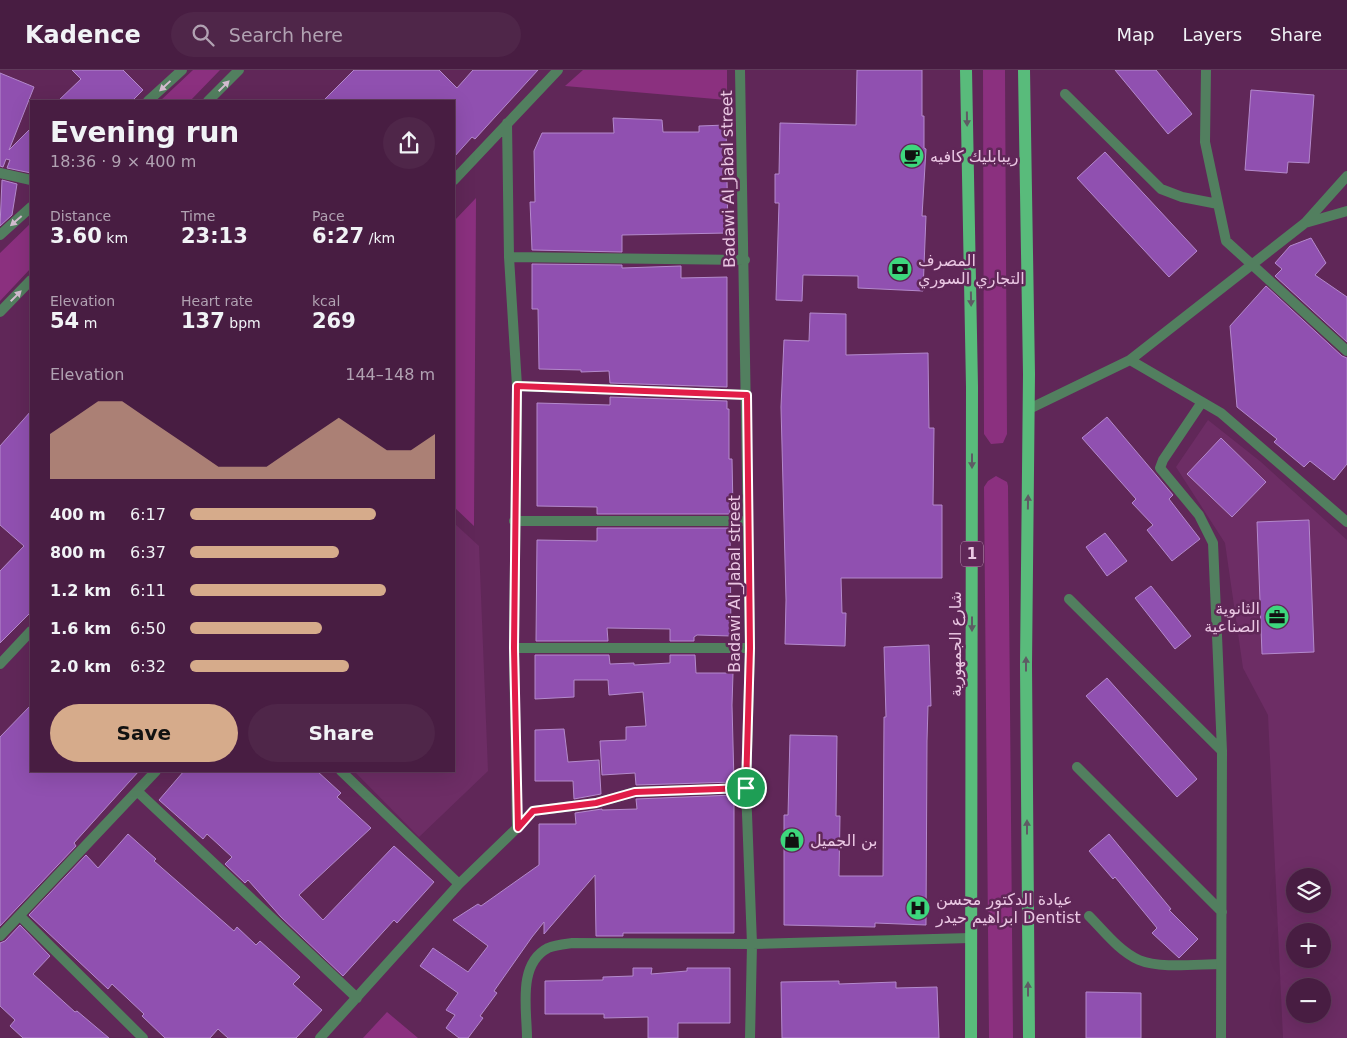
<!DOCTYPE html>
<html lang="en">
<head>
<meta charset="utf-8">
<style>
	:root { --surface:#481d42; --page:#4f2649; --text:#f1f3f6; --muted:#b1a2b2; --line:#603b5b; --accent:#d6ab8b }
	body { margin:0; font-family:"DejaVu Sans",Vazirmatn,sans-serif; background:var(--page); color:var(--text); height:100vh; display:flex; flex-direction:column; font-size:19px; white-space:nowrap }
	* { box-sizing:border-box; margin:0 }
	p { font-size:16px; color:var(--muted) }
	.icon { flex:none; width:28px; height:28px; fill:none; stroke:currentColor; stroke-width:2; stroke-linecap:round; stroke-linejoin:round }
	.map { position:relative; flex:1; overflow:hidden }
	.details { position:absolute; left:30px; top:30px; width:425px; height:672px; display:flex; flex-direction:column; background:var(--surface); border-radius:0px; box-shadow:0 5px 20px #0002,0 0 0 1px var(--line) }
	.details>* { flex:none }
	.fabs { position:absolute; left:1286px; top:798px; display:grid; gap:10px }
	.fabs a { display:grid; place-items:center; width:45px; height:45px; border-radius:50%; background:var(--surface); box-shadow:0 5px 20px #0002,0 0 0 1px var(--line); font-size:25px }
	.pin { position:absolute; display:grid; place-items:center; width:42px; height:42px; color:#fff; margin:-21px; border:2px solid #fff; border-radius:50%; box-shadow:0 1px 5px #0007 }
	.round { display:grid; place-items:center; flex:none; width:52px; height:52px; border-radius:26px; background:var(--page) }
	.summary { display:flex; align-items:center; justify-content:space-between; height:85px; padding:0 20px }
	h1 { font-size:28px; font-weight:600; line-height:38px }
	.figures { display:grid; grid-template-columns:repeat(3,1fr); gap:8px; height:85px; padding:5px 20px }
	.figures div { display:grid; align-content:center }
	.figures b { font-size:21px; font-weight:600 }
	.figures small { font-size:14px; font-weight:400 }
	.figures p { font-size:14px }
	.chart { height:140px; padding:10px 20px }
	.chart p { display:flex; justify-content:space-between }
	.chart svg { width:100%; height:90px; margin-top:5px; fill:var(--accent); opacity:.7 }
	.button { display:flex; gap:10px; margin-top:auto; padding:10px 20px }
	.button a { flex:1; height:58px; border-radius:30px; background:var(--accent); color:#111; font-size:20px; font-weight:600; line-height:58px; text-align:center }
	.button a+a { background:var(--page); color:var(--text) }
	ul { padding:0 20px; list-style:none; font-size:16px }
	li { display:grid; grid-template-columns:80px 60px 1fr; align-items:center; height:38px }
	li i { height:12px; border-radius:6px; background:var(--accent) }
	header { display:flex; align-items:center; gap:30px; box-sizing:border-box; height:70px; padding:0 25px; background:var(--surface); border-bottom:1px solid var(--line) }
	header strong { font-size:24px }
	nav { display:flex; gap:28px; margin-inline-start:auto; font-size:18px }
	.search { width:350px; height:45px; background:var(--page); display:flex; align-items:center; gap:12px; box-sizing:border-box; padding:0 18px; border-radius:28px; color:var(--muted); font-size:19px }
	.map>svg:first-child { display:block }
	.built { fill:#6d2d65; fill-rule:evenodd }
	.green { fill:#8b307f }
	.building { fill:#9050b0; stroke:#b489cc }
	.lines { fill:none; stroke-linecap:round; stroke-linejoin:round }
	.service { stroke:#527f5f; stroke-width:10 }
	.minor { stroke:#527f5f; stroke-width:10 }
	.tertiary { stroke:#527f5f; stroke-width:10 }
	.primary { stroke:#59bb7b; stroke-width:12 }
	.oneway { fill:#d3bccf }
	.oneway2 { fill:#5e5b64 }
	.route-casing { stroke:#fff; stroke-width:10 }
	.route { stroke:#e11d48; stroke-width:6 }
	.labels { text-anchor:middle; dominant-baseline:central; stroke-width:5; stroke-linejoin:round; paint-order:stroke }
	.shield { fill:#602758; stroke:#c197b9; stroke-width:1 }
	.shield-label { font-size:15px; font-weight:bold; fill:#eac7e3 }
	.poi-label { font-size:16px; fill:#eac7e3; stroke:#602758; text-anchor:start }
	.street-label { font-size:16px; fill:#eac7e3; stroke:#602758 }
</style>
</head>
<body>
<header>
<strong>Kadence</strong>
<div class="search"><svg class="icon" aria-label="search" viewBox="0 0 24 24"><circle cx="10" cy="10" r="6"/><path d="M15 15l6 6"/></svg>Search here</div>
<nav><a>Map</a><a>Layers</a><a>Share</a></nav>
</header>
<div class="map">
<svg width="1347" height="968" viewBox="0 0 1347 968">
	<rect width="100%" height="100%" fill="#602758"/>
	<path class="built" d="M1208,350L1261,392L1347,470V968H1283L1268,645L1243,598L1225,473L1176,397ZM1295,806H1322V834H1295ZM1295,861H1322V889H1295ZM1295,916H1322V944H1295Z
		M454,453L479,476L488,701L419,767L354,701H454Z"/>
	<path class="green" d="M193,0H220L190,31H160Z
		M583,0H727V30L565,16Z
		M983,0H1005L1007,364L1003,373L991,374L984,364Z
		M476,128L474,456L454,437V151Z
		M31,153V198L0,231V183Z
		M996,406L1007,412L1008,416L1013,968H989L984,417L988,411Z
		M387,942L418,968H363Z"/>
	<path class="building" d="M72,0H123L143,20L132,31H58L81,9Z
		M354,0H439L457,18L473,0H538L475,69L472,67L454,87V31H323Z
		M857,0H922V46H924V78L926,79L922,146H926L923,221L858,218V206L803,205L802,231L776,230L779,133H775V104H779L780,53L856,55Z
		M1115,0H1156L1192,44L1168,64Z
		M0,3L34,17L9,80L31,58V103L7,98L10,90L6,89L3,97L0,96Z
		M1251,20L1314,25L1309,93L1288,92L1287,103L1245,100Z
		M613,48L662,50L663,62H699V56L726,55L728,163L622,165V182L532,180L530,132H535L534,81L542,63H614Z
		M1105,82L1197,181L1169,207L1077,108Z
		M2,110L17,114L12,145L0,156Z
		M1311,168L1326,193L1315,205L1347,227V272L1275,206L1282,199L1275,193L1290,176Z
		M532,194L622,195V198L681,196V208L727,207V317L610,313L609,301L581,302V300L539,299L538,239H532Z
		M1266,216L1342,286L1347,288V394L1334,410L1310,391L1304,397L1274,372L1277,369L1237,337L1230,256Z
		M810,243L846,244V285L928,283L929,358H934L933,435H942V508H841L842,543H846L845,576L785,574L786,530L781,337L784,270L809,271Z
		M610,327L727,331V339H729V389H732L733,439L730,440V444H597V437L537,436V333L610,335Z
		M31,341V542L0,573V501L24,476L0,455V376Z
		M1107,347L1173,425L1169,429L1200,469L1172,491L1147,460L1153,455L1132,433L1136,429L1082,368Z
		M1221,368L1266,412L1232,447L1187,404Z
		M1309,450L1314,582L1262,584L1257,452Z
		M597,458H730L731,566L697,565L694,567V571H670V559L607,558L608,571H536L537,470L597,471Z
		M1105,463L1127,491L1107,506L1086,477Z
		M1151,516L1191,566L1175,579L1135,528Z
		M929,575L931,636H928L927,671L926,855L875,853V857L784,855V745H788L790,665L837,666L836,746H840L839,806H883L884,647H886L884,577Z
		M535,585H609L610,594L634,593V595L670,593V585H695L696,603H733L732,635L734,712L636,715L635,703L602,705L600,671L626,670V657L646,656L643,622L609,625L608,610H574V627L535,629Z
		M1107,608L1197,709L1177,727L1086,626Z
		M31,635V701H139L74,773L76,776L0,856V667Z
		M564,659L568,692L599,690L601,724L574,729L573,711H535V660Z
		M184,701H317L341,723L337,727L371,758L299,825L323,850L394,776L434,812L397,853L394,850L343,906L281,847L248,810L245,813L225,794L232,787L207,764L203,769L159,730Z
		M734,725V863H623V866H596L595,805L544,864V852L532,867L494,921L497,923L480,946L483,948L468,968H459L446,958L455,945L446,940L458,923L420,896L433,878L468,902L488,876L453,850L478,834L481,836L539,795V754H576L575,743L602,739V740L637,739L636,729Z
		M128,764L156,789L154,791L234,861L237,857L256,875L260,871L300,907L293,914L322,940L296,968H228L218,959L210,968H165L142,946L144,944L112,914L108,919L29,845L86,785L98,798Z
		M1109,764L1171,839L1169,840L1198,869L1179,888L1152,863L1157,858L1115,807L1113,809L1089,781Z
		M20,855L50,886L33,904L75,942L77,941L109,968H23L10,956L15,950L0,936V873L5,871Z
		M633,898H652L651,904L687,901V898H730V953H678V968H648V947L604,948V944H545V911L603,910V907L633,906Z
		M839,911V914L896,912V918L937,917L939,968H782L781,912Z
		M1086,922L1141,923V968H1086Z"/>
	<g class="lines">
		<path class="service" d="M1089,846C1104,861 1119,881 1139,890C1160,899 1198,894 1221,894"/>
		<path class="minor" d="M740,0L750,578L746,718L752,874L750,968
			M1206,0L1205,72L1226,171L1347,281
			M1065,24L1161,119L1182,127L1218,134
			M0,103L31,110
			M454,110L558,0
			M1305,153L1347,141
			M509,187L745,190
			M1130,290L1305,153L1347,106
			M517,316L747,325
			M1202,332L1163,390L1160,398L1199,445L1213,473L1222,681L1221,968
			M1029,339L1130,290L1221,343L1347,452
			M514,451H748
			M1069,529L1222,681
			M514,578H750
			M0,594L31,561
			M1077,697L1222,842
			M341,701L459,814
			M137,721L357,928
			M517,758L533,741L596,733L635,722L746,718
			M20,846L143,968
			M0,866L156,701
			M320,968L459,814L517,758L514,578L517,316L509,187L507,53
			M527,968C527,940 517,894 548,878C555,875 565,874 572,873L752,874L970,868"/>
		<path class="tertiary" d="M148,31L182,0
			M208,31L239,0
			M0,165L31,137
			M0,242L31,210"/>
		<path class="primary" d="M966,0L972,317L971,968
			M1024,0L1029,304L1026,595L1029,968"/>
	</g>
	<defs><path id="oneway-solid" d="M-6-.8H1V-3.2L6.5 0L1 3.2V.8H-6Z" transform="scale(1.25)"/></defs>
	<g class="oneway">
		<use href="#oneway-solid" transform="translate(165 16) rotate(137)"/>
		<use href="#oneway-solid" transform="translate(224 16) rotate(-45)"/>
		<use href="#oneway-solid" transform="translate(16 151) rotate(139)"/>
		<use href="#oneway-solid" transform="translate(16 226) rotate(-45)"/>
	</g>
	<g class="oneway2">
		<use href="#oneway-solid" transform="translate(967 49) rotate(89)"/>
		<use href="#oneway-solid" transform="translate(971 229) rotate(89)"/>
		<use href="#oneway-solid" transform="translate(972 391) rotate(90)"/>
		<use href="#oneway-solid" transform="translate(1028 432) rotate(-89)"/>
		<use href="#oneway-solid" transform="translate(972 554) rotate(90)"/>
		<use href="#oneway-solid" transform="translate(1026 594) rotate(-90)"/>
		<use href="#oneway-solid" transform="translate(1027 757) rotate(-90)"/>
		<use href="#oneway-solid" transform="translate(1028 919) rotate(-90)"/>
	</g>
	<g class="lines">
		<defs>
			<path id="route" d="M517,316L747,325L750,578L746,718L635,722L596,733L533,741L518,758L514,578Z"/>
		</defs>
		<use href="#route" class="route-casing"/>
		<use href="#route" class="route"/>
	</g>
	<defs>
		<symbol id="cafe-disc" viewBox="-11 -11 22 22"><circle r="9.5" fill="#3dd77d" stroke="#602758"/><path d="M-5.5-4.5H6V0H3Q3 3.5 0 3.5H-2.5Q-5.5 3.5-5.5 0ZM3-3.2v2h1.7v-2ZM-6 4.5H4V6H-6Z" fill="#111"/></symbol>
		<symbol id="bank-disc" viewBox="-11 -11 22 22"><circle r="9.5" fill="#3dd77d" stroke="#602758"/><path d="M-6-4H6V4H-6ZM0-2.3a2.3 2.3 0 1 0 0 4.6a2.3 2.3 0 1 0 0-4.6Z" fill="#111"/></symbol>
		<symbol id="office-disc" viewBox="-11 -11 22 22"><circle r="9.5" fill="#3dd77d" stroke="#602758"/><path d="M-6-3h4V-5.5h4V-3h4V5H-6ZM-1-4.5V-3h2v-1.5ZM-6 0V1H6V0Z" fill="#111"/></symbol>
		<symbol id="shop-disc" viewBox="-11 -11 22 22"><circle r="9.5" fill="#3dd77d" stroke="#602758"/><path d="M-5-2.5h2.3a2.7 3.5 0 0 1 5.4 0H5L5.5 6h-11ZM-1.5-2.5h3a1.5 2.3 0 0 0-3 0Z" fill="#111"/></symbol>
		<symbol id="hospital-disc" viewBox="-11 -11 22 22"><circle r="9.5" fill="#3dd77d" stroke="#602758"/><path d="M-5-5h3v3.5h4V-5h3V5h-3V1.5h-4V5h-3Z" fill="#111"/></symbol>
	</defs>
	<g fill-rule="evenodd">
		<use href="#cafe-disc" x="898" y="72" width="28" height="28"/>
		<use href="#bank-disc" x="886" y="185" width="28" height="28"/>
		<use href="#office-disc" x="1263" y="533" width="28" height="28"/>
		<use href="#shop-disc" x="778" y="756" width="28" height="28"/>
		<use href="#hospital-disc" x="904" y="824" width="28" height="28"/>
	</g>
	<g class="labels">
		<rect class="shield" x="961" y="471.5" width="22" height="25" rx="4"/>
		<g class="shield-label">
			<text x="972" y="484">1</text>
		</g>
		<g class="poi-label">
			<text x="930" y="86">ريبابليك كافيه</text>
			<text x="918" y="190">المصرف<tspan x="918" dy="18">التجاري السوري</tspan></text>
			<text x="1260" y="538" text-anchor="end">الثانوية<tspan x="1260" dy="18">الصناعية</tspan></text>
			<text x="810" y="770">بن الجميل</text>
			<text x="936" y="829">عيادة الدكتور محسن<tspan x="936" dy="18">ابراهيم حيدر Dentist</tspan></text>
		</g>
		<g class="street-label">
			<text transform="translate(728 109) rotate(-91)">Badawi Al_Jabal street</text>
			<text transform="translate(734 514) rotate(-90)">Badawi Al_Jabal street</text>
			<text transform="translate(955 574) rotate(-90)">شارع الجمهورية</text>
		</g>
	</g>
</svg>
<div class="fabs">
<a><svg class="icon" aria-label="layers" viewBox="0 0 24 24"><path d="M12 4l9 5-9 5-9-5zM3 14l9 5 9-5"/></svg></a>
<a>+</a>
<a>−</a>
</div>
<div class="pin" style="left:746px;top:718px;background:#1e9e55"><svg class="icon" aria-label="arrive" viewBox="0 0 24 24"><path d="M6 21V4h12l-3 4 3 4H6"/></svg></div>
<section class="details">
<div class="summary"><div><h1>Evening run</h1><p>18:36 · 9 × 400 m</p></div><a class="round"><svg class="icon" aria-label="share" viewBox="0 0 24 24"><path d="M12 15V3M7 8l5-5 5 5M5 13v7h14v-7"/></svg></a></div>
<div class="figures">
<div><p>Distance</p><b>3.60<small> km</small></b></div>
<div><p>Time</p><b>23:13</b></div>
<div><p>Pace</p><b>6:27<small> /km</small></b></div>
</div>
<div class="figures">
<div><p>Elevation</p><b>54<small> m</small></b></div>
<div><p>Heart rate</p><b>137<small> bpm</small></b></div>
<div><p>kcal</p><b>269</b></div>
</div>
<div class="chart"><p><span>Elevation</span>144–148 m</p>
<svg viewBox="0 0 160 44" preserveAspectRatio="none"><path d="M0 44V22L10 14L20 6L30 6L40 14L50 22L60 30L70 38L80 38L90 38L100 30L110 22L120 14L130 22L140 30L150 30L160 22V44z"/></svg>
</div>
<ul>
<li><b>400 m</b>6:17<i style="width:76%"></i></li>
<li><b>800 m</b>6:37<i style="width:61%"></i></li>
<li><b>1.2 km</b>6:11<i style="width:80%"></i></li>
<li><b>1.6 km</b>6:50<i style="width:54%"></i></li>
<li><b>2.0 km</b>6:32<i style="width:65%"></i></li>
</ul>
<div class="button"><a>Save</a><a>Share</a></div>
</section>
</div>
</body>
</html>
